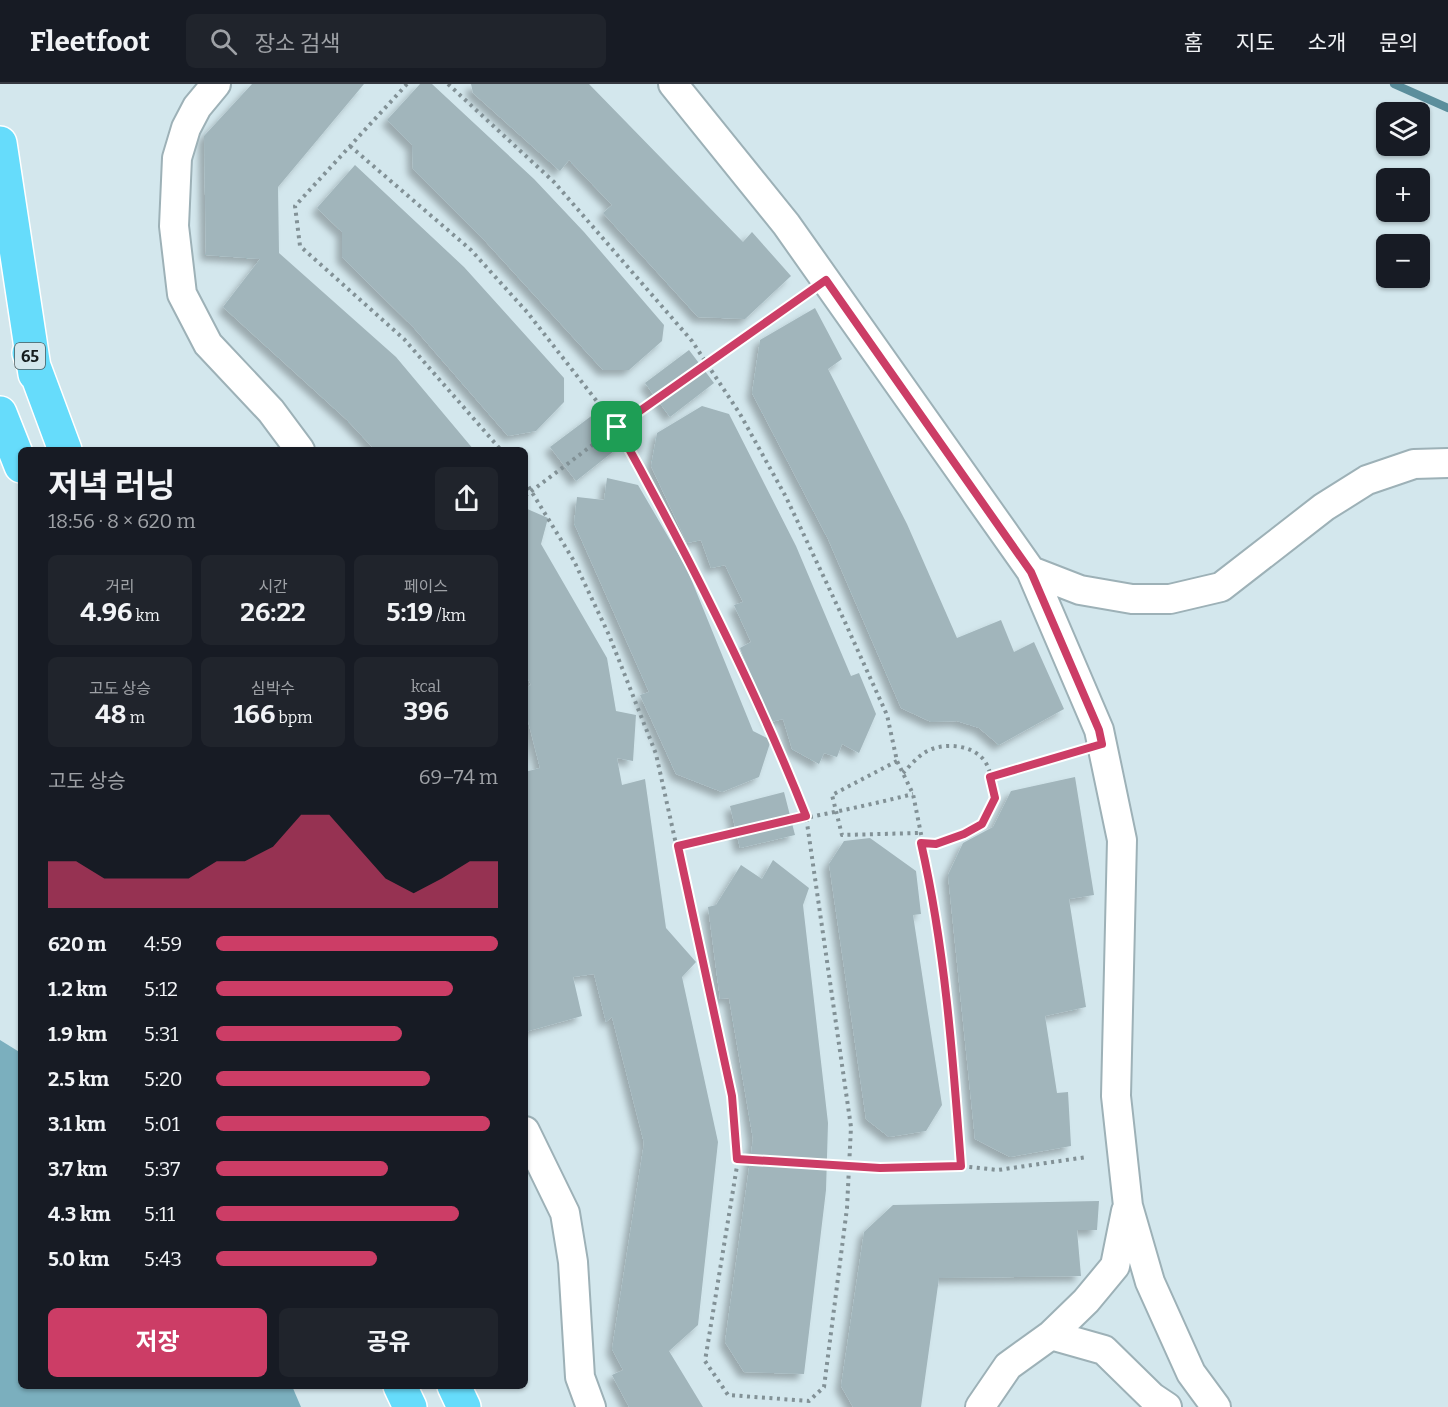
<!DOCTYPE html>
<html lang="ko">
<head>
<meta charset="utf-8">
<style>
	:root { --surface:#171b24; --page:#20242c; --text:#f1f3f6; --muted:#9ea1a6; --line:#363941; --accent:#cc3d66 }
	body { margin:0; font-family:Bitter,"Noto Sans KR",serif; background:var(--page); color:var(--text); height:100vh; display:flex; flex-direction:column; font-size:22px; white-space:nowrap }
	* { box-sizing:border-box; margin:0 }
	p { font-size:20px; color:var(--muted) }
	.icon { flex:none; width:33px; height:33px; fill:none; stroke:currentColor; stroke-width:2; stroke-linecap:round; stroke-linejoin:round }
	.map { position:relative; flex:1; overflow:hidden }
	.sheet { position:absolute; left:18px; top:363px; width:510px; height:942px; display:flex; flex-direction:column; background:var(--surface); border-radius:9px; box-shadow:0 2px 4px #0004 }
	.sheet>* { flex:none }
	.controls { position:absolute; left:1376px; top:18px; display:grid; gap:12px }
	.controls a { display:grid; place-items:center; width:54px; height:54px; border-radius:9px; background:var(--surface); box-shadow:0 2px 4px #0004; font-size:30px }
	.pin { position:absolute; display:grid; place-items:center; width:51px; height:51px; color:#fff; margin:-26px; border-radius:12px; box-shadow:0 3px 9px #0006 }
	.round { display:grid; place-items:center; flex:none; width:63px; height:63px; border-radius:9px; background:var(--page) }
	.summary { display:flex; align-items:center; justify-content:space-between; height:102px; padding:0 30px }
	h1 { font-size:33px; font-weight:700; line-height:45px }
	.figures { display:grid; grid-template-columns:repeat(3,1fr); gap:9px; height:102px; padding:6px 30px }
	.figures div { display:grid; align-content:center; border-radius:9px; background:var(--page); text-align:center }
	.figures b { font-size:26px; font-weight:700 }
	.figures small { font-size:16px; font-weight:400 }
	.figures p { font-size:16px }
	.chart { height:168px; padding:12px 30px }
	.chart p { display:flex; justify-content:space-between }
	.chart svg { width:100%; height:108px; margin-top:6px; fill:var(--accent); opacity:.7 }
	.action { display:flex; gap:12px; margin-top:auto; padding:12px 30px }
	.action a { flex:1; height:69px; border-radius:9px; background:var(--accent); color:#fff; font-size:24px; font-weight:700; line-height:69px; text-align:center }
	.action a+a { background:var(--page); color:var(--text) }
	ul { padding:0 30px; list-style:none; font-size:20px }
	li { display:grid; grid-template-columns:96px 72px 1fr; align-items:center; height:45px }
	li i { height:15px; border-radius:8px; background:var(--accent) }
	header { display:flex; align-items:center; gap:36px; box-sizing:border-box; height:84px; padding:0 30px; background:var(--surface); border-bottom:2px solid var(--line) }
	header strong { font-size:28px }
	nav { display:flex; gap:33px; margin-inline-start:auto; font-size:21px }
	.search { width:420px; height:54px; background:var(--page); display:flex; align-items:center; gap:15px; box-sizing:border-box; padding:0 21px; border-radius:9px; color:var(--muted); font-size:22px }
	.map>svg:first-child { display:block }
	.forest { fill:#7bafbe }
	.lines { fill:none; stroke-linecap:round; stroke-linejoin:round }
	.stream { stroke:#5b8e9c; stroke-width:8 }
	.building { fill:#a1b5bb; filter:url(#shadow) }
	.minor-casing { stroke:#9db1b7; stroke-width:32 }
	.motorway-casing { stroke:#fff; stroke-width:36 }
	.path { stroke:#829196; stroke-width:4; stroke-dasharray:3 4.5; stroke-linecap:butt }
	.minor { stroke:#fff; stroke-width:28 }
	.motorway { stroke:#66dcfb; stroke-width:33 }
	.route-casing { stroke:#fff; stroke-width:12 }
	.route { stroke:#cc3d66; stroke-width:8 }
	.labels { text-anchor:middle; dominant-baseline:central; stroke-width:4.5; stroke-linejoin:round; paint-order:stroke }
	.shield { fill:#d3e7ed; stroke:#4d595c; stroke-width:1.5 }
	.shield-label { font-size:16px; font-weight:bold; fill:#141c1e }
</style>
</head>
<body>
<header>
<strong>Fleetfoot</strong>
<div class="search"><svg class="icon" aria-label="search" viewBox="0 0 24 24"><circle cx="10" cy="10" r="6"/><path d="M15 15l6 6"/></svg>장소 검색</div>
<nav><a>홈</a><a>지도</a><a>소개</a><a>문의</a></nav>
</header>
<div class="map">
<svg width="1448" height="1323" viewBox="0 0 1448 1323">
	<defs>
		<filter id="shadow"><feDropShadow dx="-5.5" dy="5.5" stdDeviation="3" flood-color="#0004"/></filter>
	</defs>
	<rect width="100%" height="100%" fill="#d3e7ed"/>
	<path class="forest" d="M0,956L21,969V1302H292L301,1323H0Z"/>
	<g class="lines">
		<path class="stream" d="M1394,0L1448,24"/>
	</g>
	<path class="building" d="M252,0H364L278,103L279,169L396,273L474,366H375L347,336L223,223L260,175L206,171L204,52Z
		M420,0H432L534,95L584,148L664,241L662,257L629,286H603L485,157L413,85L412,61L387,36Z
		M471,0H589L743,158L752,148L791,192L745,235L698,233L603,129L612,121L569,76L560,87L473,9Z
		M355,81L464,183L564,294V318L536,347L508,352L414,244L342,173V148L317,124Z
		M815,224L842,275L828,285L907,440L957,554L1001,536L1014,568L1034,558L1064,625L999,661L979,644L957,637L931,638L901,624L828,455L752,309L760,256Z
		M689,266L714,299L670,333L645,299Z
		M702,322L729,330L796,462L851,592L859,589L876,630L859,669L842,660L837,673L824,669L819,680L792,665L783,635L771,638L740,564L751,558L734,521L743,518L725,481L711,484L701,456L687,459L651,382L657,349Z
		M594,330L619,363L576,397L550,363Z
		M607,394L638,401L687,485L753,647L771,656L759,693L722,708L676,690L640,611L649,608L574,439L577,413L604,416Z
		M525,424L548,434L541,460L607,574L616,627L636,631L633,677L617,674L622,701L645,695L666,844L696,878L682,893L718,1058L698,1241L669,1267L703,1323H629L612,1291L623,1286L612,1265L644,1059L612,933L606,938L594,890L573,893L582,932L525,948V688L540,684L525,625V604L531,601L525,589Z
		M1075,693L1094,811L1069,815L1086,923L1045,932L1057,1009L1068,1008L1071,1062L1010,1073L975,1055L948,791L963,759L993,743L1011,707Z
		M784,708L795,751L740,764L730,722Z
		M870,754L916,787L921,830L913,831L942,1021L926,1047L889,1053L866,1035L829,780L844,757Z
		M773,776L809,804L803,821L828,1039L826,1106L804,1290L744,1288L725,1258L753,1055L729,914L720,915L708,823L716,821L741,781L762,795Z
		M1099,1117L1097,1146H1077L1081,1192L939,1194L921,1323H853L841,1302L864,1148L893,1121Z"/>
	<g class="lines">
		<defs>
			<path id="minor" d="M216,0L197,23L186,44L177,74L174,142L182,210L208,260L271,327L300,366
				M673,0L786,140L1031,487L1099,646L1122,756L1116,1012L1128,1122L1150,1198L1191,1289L1216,1323
				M1031,487L1080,506L1132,515H1170L1221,503L1324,423L1367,396L1414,380L1448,379
				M525,1047L565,1129L573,1178L580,1293L591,1323
				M1051,1251L1086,1217L1115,1182L1126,1127
				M980,1323L1008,1282L1051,1251L1104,1266L1152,1313L1167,1323"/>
			<path id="motorway" d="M0,59L35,290
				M29,269L65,366
				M0,329L21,382
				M400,1302L410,1323
				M454,1302L464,1323"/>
		</defs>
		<use href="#minor" class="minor-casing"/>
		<use href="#motorway" class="motorway-casing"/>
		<path class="path" d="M407,0L295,122L300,162L404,255L501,366
			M448,0L554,98L692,257L740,330L786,413L844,536L887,631L897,677L913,710L933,810L955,1000L961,1082L998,1086L1087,1073
			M350,62L471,166L527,228L617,343L665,430L723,544L782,671L806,732L851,1043L847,1124L824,1303L809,1317L728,1311L705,1277L737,1082L732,1012L656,670L609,551L574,477L525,397
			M525,412L607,350L803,212
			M897,677L832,711L842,751L919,749
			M903,689C909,683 916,674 924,669C942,657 977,660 987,681C992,691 993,704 995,714C991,722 987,734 981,740C967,754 940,760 921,759
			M990,693L1076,668
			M678,762C756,742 835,730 913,710
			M737,1075L880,1084L961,1082"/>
		<use href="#minor" class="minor"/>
		<use href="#motorway" class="motorway"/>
	</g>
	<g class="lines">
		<defs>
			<path id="route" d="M826,196L1031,488L1099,646L1102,660L990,693L995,714L982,740L964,750L936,760L921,759C945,864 953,974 961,1082L880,1084L737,1075L732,1012L678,762L806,732C753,598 687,469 617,343Z"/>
		</defs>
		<use href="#route" class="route-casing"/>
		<use href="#route" class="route"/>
	</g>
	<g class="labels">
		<rect class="shield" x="15" y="259" width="30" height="26" rx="4.5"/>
		<g class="shield-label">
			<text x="30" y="272">65</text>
		</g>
	</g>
</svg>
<div class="controls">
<a><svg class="icon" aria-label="layers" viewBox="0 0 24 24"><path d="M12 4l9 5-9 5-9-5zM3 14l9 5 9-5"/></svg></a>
<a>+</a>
<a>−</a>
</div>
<div class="pin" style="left:617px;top:343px;background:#1e9e55"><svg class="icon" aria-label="arrive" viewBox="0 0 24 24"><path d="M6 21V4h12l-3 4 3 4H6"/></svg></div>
<section class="sheet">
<div class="summary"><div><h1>저녁 러닝</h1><p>18:56 · 8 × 620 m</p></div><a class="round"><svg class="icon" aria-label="share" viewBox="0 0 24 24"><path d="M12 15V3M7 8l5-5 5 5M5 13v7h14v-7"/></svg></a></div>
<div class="figures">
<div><p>거리</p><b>4.96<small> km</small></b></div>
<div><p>시간</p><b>26:22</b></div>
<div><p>페이스</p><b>5:19<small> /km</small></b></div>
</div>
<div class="figures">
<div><p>고도 상승</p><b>48<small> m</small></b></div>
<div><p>심박수</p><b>166<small> bpm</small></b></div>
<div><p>kcal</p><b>396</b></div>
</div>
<div class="chart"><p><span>고도 상승</span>69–74 m</p>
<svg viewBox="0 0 160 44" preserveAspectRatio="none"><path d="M0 44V25L10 25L20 32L30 32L40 32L50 32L60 25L70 25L80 19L90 6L100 6L110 19L120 32L130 38L140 32L150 25L160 25V44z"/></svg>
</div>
<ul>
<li><b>620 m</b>4:59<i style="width:100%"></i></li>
<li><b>1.2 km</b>5:12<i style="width:84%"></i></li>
<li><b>1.9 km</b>5:31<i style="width:66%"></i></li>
<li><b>2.5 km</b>5:20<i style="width:76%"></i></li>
<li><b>3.1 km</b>5:01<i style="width:97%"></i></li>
<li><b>3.7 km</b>5:37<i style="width:61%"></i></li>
<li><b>4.3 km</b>5:11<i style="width:86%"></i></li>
<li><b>5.0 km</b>5:43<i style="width:57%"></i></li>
</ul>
<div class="action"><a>저장</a><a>공유</a></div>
</section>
</div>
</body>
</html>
